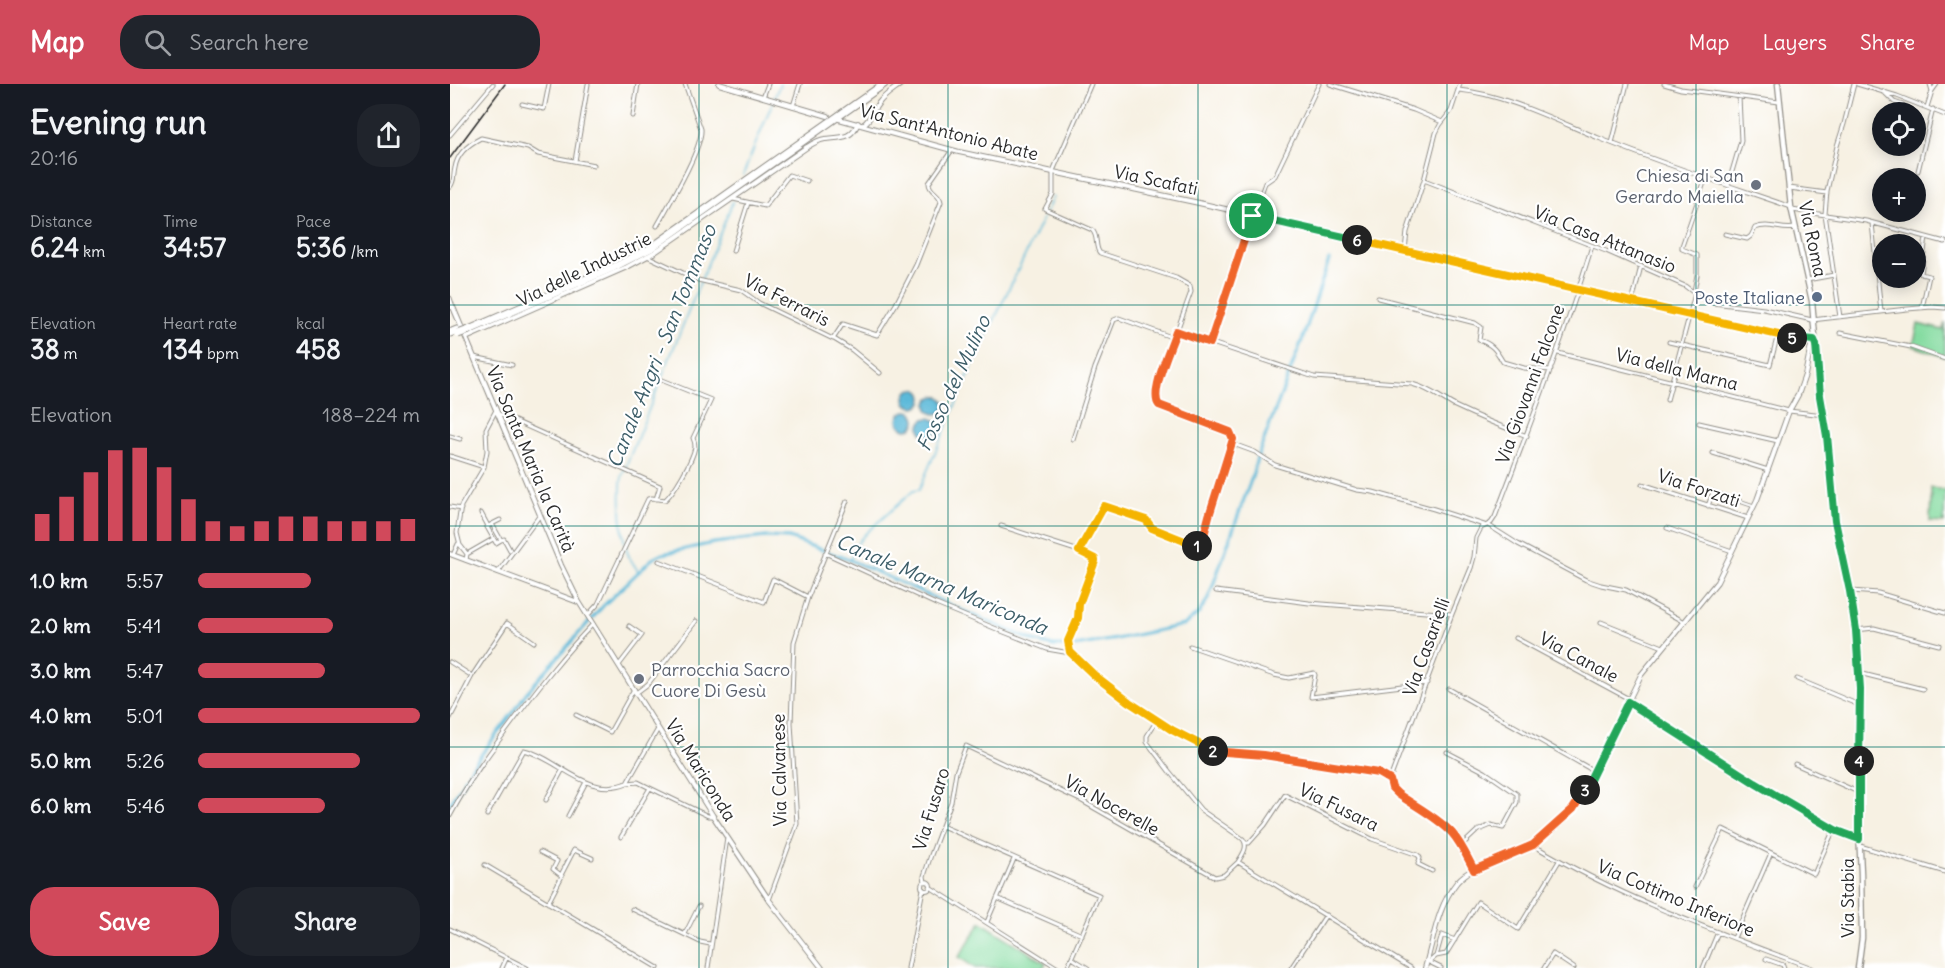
<!DOCTYPE html>
<html lang="en">
<head>
<meta charset="utf-8">
<style>
	:root { --surface:#171b24; --page:#20242c; --text:#f1f3f6; --muted:#9ea1a6; --accent:#d1495b }
	body { margin:0; font-family:Delius,sans-serif; background:var(--page); color:var(--text); height:100vh; display:flex; flex-direction:column; font-size:22px; white-space:nowrap }
	* { box-sizing:border-box; margin:0 }
	p { font-size:20px; color:var(--muted) }
	.icon { flex:none; width:33px; height:33px; fill:none; stroke:currentColor; stroke-width:2; stroke-linecap:round; stroke-linejoin:round }
	.map { position:relative; flex:1; overflow:hidden }
	.side { display:flex; flex-direction:column; background:var(--surface); width:450px }
	.side>* { flex:none }
	.tools { position:absolute; left:1422px; top:18px; display:grid; gap:12px }
	.tools a { display:grid; place-items:center; width:54px; height:54px; border-radius:50%; background:var(--surface); box-shadow:0 3px 15px #0003; font-size:30px }
	.pin { position:absolute; display:grid; place-items:center; width:51px; height:51px; color:#fff; margin:-26px; border:3px solid #fff; border-radius:50%; box-shadow:0 2px 6px #0007 }
	.km { position:absolute; width:30px; height:30px; margin:-15px; border-radius:50%; background:#222; color:#fff; font-size:16px; line-height:30px; text-align:center }
	.round { display:grid; place-items:center; flex:none; width:63px; height:63px; border-radius:24px; background:var(--page) }
	.summary { display:flex; align-items:center; justify-content:space-between; height:102px; padding:0 30px }
	h1 { font-size:33px; font-weight:800; line-height:45px }
	.figures { display:grid; grid-template-columns:repeat(3,1fr); gap:9px; height:102px; padding:6px 30px }
	.figures div { display:grid; align-content:center }
	.figures b { font-size:26px; font-weight:800 }
	.figures small { font-size:16px; font-weight:400 }
	.figures p { font-size:16px }
	.chart { height:168px; padding:12px 30px }
	.chart p { display:flex; justify-content:space-between }
	.chart svg { width:100%; height:108px; margin-top:6px; stroke:var(--accent); stroke-width:6 }
	.cta { display:flex; gap:12px; margin-top:auto; padding:12px 30px }
	.cta a { flex:1; height:69px; border-radius:24px; background:var(--accent); color:#fff; font-size:24px; font-weight:800; line-height:69px; text-align:center }
	.cta a+a { background:var(--page); color:var(--text) }
	ul { padding:0 30px; list-style:none; font-size:20px }
	li { display:grid; grid-template-columns:96px 72px 1fr; align-items:center; height:45px }
	li i { height:15px; border-radius:8px; background:var(--accent) }
	header { display:flex; align-items:center; gap:36px; box-sizing:border-box; height:84px; padding:0 30px; background:var(--accent); color:#fff }
	header strong { font-size:28px }
	nav { display:flex; gap:33px; margin-inline-start:auto; font-size:21px }
	.search { width:420px; height:54px; background:var(--page); display:flex; align-items:center; gap:15px; box-sizing:border-box; padding:0 21px; border-radius:24px; color:var(--muted); font-size:22px }
	main { display:flex; flex:1; min-height:0 }
	.map>svg:first-child { display:block }
	.green { fill:#84dba0; stroke:#588366; stroke-width:1.5 }
	.water { fill:#5bb9d9; stroke:#437282; stroke-width:1.5 }
	.lines { fill:none; stroke-linecap:round; stroke-linejoin:round }
	.stream { stroke:#5bb9d9; stroke-width:1.5 }
	.canal { stroke:#5bb9d9; stroke-width:3 }
	.minor-casing { stroke:#918e87; stroke-width:5 }
	.tertiary-casing { stroke:#918e87; stroke-width:6 }
	.secondary-casing { stroke:#918e87; stroke-width:7 }
	.motorway-casing { stroke:#918e87; stroke-width:9 }
	.minor { stroke:#fff; stroke-width:3 }
	.tertiary { stroke:#fff; stroke-width:4 }
	.secondary { stroke:#fff; stroke-width:4.5 }
	.motorway { stroke:#fff; stroke-width:7 }
	.rail { stroke:#2b2b2b; stroke-width:1.5 }
	.motorway-bridge-casing { stroke:#918e87; stroke-width:9; stroke-linecap:butt }
	.motorway-bridge { stroke:#fff; stroke-width:7 }
	.split-1-casing { stroke:#fff; stroke-width:12 }
	.split-2-casing { stroke:#fff; stroke-width:12 }
	.split-3-casing { stroke:#fff; stroke-width:12 }
	.split-4-casing { stroke:#fff; stroke-width:12 }
	.split-5-casing { stroke:#fff; stroke-width:12 }
	.split-6-casing { stroke:#fff; stroke-width:12 }
	.split-7-casing { stroke:#fff; stroke-width:12 }
	.split-1 { stroke:#f0652b; stroke-width:8 }
	.split-2 { stroke:#f5b400; stroke-width:8 }
	.split-3 { stroke:#f0652b; stroke-width:8 }
	.split-4 { stroke:#22a559; stroke-width:8 }
	.split-5 { stroke:#22a559; stroke-width:8 }
	.split-6 { stroke:#f5b400; stroke-width:8 }
	.split-7 { stroke:#22a559; stroke-width:8 }
	.grid { fill:none; stroke:#0f766e; stroke-width:1.5; stroke-opacity:0.55 }
	.worship-dot { fill:#6b7280; stroke:#fff; stroke-width:2 }
	.service-dot { fill:#5c6f8a; stroke:#fff; stroke-width:2 }
	.labels { text-anchor:middle; dominant-baseline:central; stroke-width:4.5; stroke-linejoin:round; paint-order:stroke }
	.street-label { font-size:18px; fill:#2b2b2b; stroke:#fff }
	.worship-label { font-size:18px; fill:#5b616d; stroke:#fff; text-anchor:end }
	.service-label { font-size:18px; fill:#4e5e75; stroke:#fff; text-anchor:end }
	.water-label { font-size:20px; font-style:italic; fill:#3c5d68; stroke:#fff }
</style>
</head>
<body>
<header>
<strong>Map</strong>
<div class="search"><svg class="icon" aria-label="search" viewBox="0 0 24 24"><circle cx="10" cy="10" r="6"/><path d="M15 15l6 6"/></svg>Search here</div>
<nav><a>Map</a><a>Layers</a><a>Share</a></nav>
</header>
<main>
<section class="side">
<div class="summary"><div><h1>Evening run</h1><p>20:16</p></div><a class="round"><svg class="icon" aria-label="share" viewBox="0 0 24 24"><path d="M12 15V3M7 8l5-5 5 5M5 13v7h14v-7"/></svg></a></div>
<div class="figures">
<div><p>Distance</p><b>6.24<small> km</small></b></div>
<div><p>Time</p><b>34:57</b></div>
<div><p>Pace</p><b>5:36<small> /km</small></b></div>
</div>
<div class="figures">
<div><p>Elevation</p><b>38<small> m</small></b></div>
<div><p>Heart rate</p><b>134<small> bpm</small></b></div>
<div><p>kcal</p><b>458</b></div>
</div>
<div class="chart"><p><span>Elevation</span>188–224 m</p>
<svg viewBox="0 0 160 44" preserveAspectRatio="none"><path d="M5 44V33M15 44V26M25 44V16M35 44V7M45 44V6M55 44V14M65 44V27M75 44V36M85 44V38M95 44V36M105 44V34M115 44V34M125 44V36M135 44V36M145 44V36M155 44V35"/></svg>
</div>
<ul>
<li><b>1.0 km</b>5:57<i style="width:51%"></i></li>
<li><b>2.0 km</b>5:41<i style="width:61%"></i></li>
<li><b>3.0 km</b>5:47<i style="width:57%"></i></li>
<li><b>4.0 km</b>5:01<i style="width:100%"></i></li>
<li><b>5.0 km</b>5:26<i style="width:73%"></i></li>
<li><b>6.0 km</b>5:46<i style="width:57%"></i></li>
</ul>
<div class="cta"><a>Save</a><a>Share</a></div>
</section>
<div class="map">
<svg width="1495" height="884" viewBox="0 0 1495 884">
	<rect width="100%" height="100%" fill="#fff"/>
	<filter id="ink" filterUnits="userSpaceOnUse"><feTurbulence type="fractalNoise" baseFrequency=".0167" numOctaves="2"/><feDisplacementMap in="SourceGraphic" scale="12" xChannelSelector="R" yChannelSelector="G"/><feConvolveMatrix kernelMatrix="1 2 1 2 8 2 1 2 1" color-interpolation-filters="sRGB"/></filter>
	<filter id="wash" filterUnits="userSpaceOnUse"><feTurbulence type="fractalNoise" baseFrequency=".008" numOctaves="4" result="noise"/><feDisplacementMap in="SourceGraphic" scale="24" xChannelSelector="R" yChannelSelector="G"/><feGaussianBlur stdDeviation="1.35" result="paint"/><feColorMatrix in="noise" values="0 0 0 0 0 0 0 0 0 0 0 0 0 0 0 0 0 1.4 0 .05"/><feComposite in="paint" operator="in"/></filter>
	<g filter="url(#wash)">
		<rect width="100%" height="100%" fill="#f7f1e3"/>
		<path class="green" d="M1495,239V273L1463,262L1468,240L1493,246Z
			M1481,404L1495,406L1494,439L1480,438L1481,413H1483L1481,412Z
			M531,838L596,879L593,884H525L509,873Z"/>
		<path class="water" d="M455 314a9 9 0 1 1 18 0a9 9 0 1 1-18 0Z
			M477 321a9 9 0 1 1 18 0a9 9 0 1 1-18 0Z
			M448 336a9 9 0 1 1 18 0a9 9 0 1 1-18 0Z
			M470 343a9 9 0 1 1 18 0a9 9 0 1 1-18 0Z"/>
		<g class="lines">
			<path class="stream" d="M293,91L330,0
				M400,476L409,457L416,449L463,407L469,406L523,280L603,113
				M188,487C185,482 180,476 178,470C171,453 169,411 172,392L283,117"/>
			<path class="canal" d="M0,721L22,683L62,630L76,609L154,521L202,475L212,470L264,459L316,453L339,454L400,476L532,535L584,557L603,562H625L666,555L734,541L749,529L758,515L802,393L807,374L854,251L879,176"/>
		</g>
	</g>
	<g filter="url(#ink)">
		<g class="lines">
			<defs>
				<path id="minor" d="M641,0L603,87V110L595,125L642,146C649,152 644,163 650,169L726,194L740,202L741,208L709,296L707,319L780,348L786,361L805,368L825,381L907,406L923,408L984,425L1034,441
					M880,0L964,26L992,38
					M1214,0L1231,5L1329,18
					M1407,0L1447,12L1495,31
					M1009,6C1054,10 1109,38 1151,55C1213,80 1277,101 1341,123
					M1433,7L1444,18L1456,22L1454,28
					M1482,7L1487,0
					M313,13L318,0
					M72,20L94,25L99,0
					M343,22L350,0
					M1477,23L1482,7L1480,0
					M183,32L188,0
					M0,51L43,0
					M1162,59L1177,0
					M125,77L138,0
					M1468,87L1483,25
					M974,96L1156,167L1235,202L1248,212L1263,219L1314,225L1362,236L1457,225L1482,223L1495,224
					M1278,101L1291,57L1289,13
					M0,103C5,97 3,91 5,84C7,70 19,60 31,54L78,64L88,70L144,81
					M1339,104L1377,109
					M283,115L315,122L339,91L357,97
					M1342,126L1416,137L1495,158
					M1422,139L1431,228
					M207,142C218,122 253,64 251,45L235,0
					M1275,150L1297,155L1301,152L1305,144C1319,138 1331,147 1345,144
					M955,166L957,148L974,96L986,49L990,41L1001,27L1010,0
					M283,167L298,119
					M197,172L248,196L291,206L309,219L383,255L393,240L427,251L446,220L466,181L491,118C490,109 479,108 479,99L502,66
					M1357,196L1384,191
					M1244,208L1247,191V171L1232,165V162L1256,93
					M0,214L3,223
					M928,214L1025,239L1031,243L1029,256C1042,260 1046,266 1053,278L1074,284L1101,286
					M1182,219L1191,182
					M1472,224L1479,192L1471,190L1476,153
					M1390,233L1375,130L1377,107L1387,62L1394,40L1404,0
					M726,247L864,293L962,300C978,304 991,314 1005,322C1028,333 1052,343 1077,352
					M1390,249L1461,263L1495,275
					M384,255L402,266L430,289
					M760,258L786,177L815,99L825,92L869,0
					M1219,258L1320,281L1328,250
					M1108,269L1339,327L1374,331
					M24,273L62,281
					M1217,316L1245,210
					M47,329L210,402L206,415
					M1249,339L1328,357
					M0,352L10,355
					M623,355L645,284L664,236L669,234L724,254
					M1263,369L1318,386
					M0,372L34,383
					M1192,400L1298,434
					M1258,422L1263,408L1304,422
					M0,423L11,425
					M31,429L38,442
					M42,440L51,456L46,459L37,443Z
					M42,440L50,436
					M1038,441L1068,460L1136,496L1151,501L1176,506L1235,538
					M551,442L629,467L654,421L696,436L702,444L751,462L759,432L783,357
					M1217,444L1282,467
					M51,456L54,455L60,466
					M375,469L486,520L554,548L597,565L620,569L644,591L679,619L722,646L763,667L814,671L928,689L940,695
					M17,470L43,455
					M3,471L8,460
					M16,476L17,470L10,461L7,449L11,422L34,383L37,367L36,345L46,326
					M209,477L314,518L323,495L358,513
					M48,488L90,431
					M766,507L859,519L1002,530
					M1401,507L1428,509L1495,529
					M138,531L148,520L198,415L202,414L215,416C224,408 243,376 245,363C245,361 244,356 243,354L261,316L209,295
					M1151,538L1213,563
					M1406,546L1424,544L1489,561
					M1066,554L1179,615
					M740,562L824,591L839,594L864,589L865,591L861,613L977,599
					M620,569C617,552 625,547 628,532C632,513 638,496 645,478L643,474L629,467
					M0,578L22,592
					M169,581L192,551L179,542
					M1409,589L1473,605
					M1347,595L1409,621
					M999,605L1144,687
					M186,609L198,600L246,537
					M1178,618L1305,699L1385,746L1408,755
					M126,631L160,648L184,605
					M0,634L22,592L57,539L84,558
					M707,636L697,652V658L719,687L751,726L793,755C799,763 792,771 788,778
					M997,668L1035,688L1067,710V718L1053,744L1041,741L1027,747L1011,762
					M1345,680L1408,708
					M940,695L1002,530L1021,484L1024,473L1026,454L1031,444L1041,439L1045,433C1079,343 1114,254 1142,162
					M940,695L942,704L948,710C965,722 987,733 1002,749C1011,759 1017,773 1024,786
					M177,699L188,698L200,704
					M96,716L113,685
					M37,731L74,666C110,675 137,715 177,699L208,645
					M0,732C19,696 40,668 64,636C90,601 113,571 143,540
					M118,732L136,698
					M492,742L649,811L617,884
					M171,753L200,704L258,732H263
					M796,759H799L815,741L835,711L922,755L968,771L970,774L968,780L982,787
					M1083,761C1171,814 1267,848 1362,884
					M1410,762L1495,788
					M90,768L107,777L103,785L112,792L98,819
					M35,781L208,884
					M111,791L124,766L142,774
					M471.5 802a4.5 4.5 0 1 1 9 0a4.5 4.5 0 1 1-9 0Z
					M475,798L474,792L481,771L501,718L506,688L516,662L632,717L765,793L774,791L788,778L961,884
					M480,803L608,884
					M1245,803L1273,745L1364,790L1384,745
					M547,814L632,851
					M319,816L347,740L341,639L344,558L358,513L397,417
					M182,825L250,858L260,860
					M537,838L564,775
					M0,845L77,884
					M235,850L249,822
					M1284,854L1321,769
					M986,872L992,851L1005,856
					M622,874L638,884
					M1316,875L1333,881L1334,884
					M979,878L986,872L996,870L1028,818L1068,845L1109,777
					M979,878L991,884
					M52,884L57,873
					M258,884L277,754
					M458,884L473,805
					M841,884L876,831
					M1094,884L1103,870L1124,884
					M1253,884L1268,848"/>
				<path id="tertiary" d="M269,0L378,32
					M389,35L509,68L749,119L1346,255L1364,256L1361,262L1355,291L1348,311L1339,327L1307,416L1267,498L1191,591L1131,714C1122,728 1095,754 1081,762C1059,773 1023,779 1007,798C987,823 984,854 975,884
					M414,40C422,34 422,27 428,20C434,11 443,6 451,0
					M0,223H3L111,481L129,518L263,732L319,816L372,884
					M16,254L177,183L205,168L357,63C362,60 368,56 375,55C390,53 401,56 408,39
					M0,470L128,518"/>
				<path id="secondary" d="M1328,0L1341,123L1362,217L1370,312L1377,352L1385,437L1400,507L1406,546L1410,621L1408,726L1411,789L1412,854L1408,884"/>
				<path id="motorway" d="M19,246L164,183L201,164L434,0
					M0,249L7,246"/>
			</defs>
			<use href="#minor" class="minor-casing"/>
			<use href="#tertiary" class="tertiary-casing"/>
			<use href="#secondary" class="secondary-casing"/>
			<use href="#motorway" class="motorway-casing"/>
			<use href="#minor" class="minor"/>
			<use href="#tertiary" class="tertiary"/>
			<use href="#secondary" class="secondary"/>
			<use href="#motorway" class="motorway"/>
			<path class="rail" d="M0,74L55,0"/>
			<defs>
				<path id="motorway-bridge" d="M8,250L19,246"/>
			</defs>
			<use href="#motorway-bridge" class="motorway-bridge-casing"/>
			<use href="#motorway-bridge" class="motorway-bridge"/>
		</g>
	</g>
	<g class="lines" filter="url(#ink)">
		<defs>
			<path id="split-1" d="M747,462H751L752,459L759,432L783,355L780,348L709,321C699,309 721,263 726,247L760,259L802,132"/>
			<path id="split-2" d="M747,462L702,444L696,436L654,422L629,467L645,475V477L629,520L628,534L618,557L620,568L644,591L679,618L722,646L763,667"/>
			<path id="split-3" d="M763,667L814,671L928,689L940,696L942,704L948,710C965,722 987,733 1002,749C1011,759 1017,773 1024,786L1083,761L1123,725L1135,706"/>
			<path id="split-4" d="M1135,706L1178,618L1305,699L1385,746L1409,755V677"/>
			<path id="split-5" d="M1342,254L1364,256L1366,261L1370,312L1377,352L1385,437L1400,507L1406,546L1410,605L1409,677"/>
			<path id="split-6" d="M907,156L1342,254"/>
			<path id="split-7" d="M802,132L907,156"/>
		</defs>
		<use href="#split-1" class="split-1-casing"/>
		<use href="#split-2" class="split-2-casing"/>
		<use href="#split-3" class="split-3-casing"/>
		<use href="#split-4" class="split-4-casing"/>
		<use href="#split-5" class="split-5-casing"/>
		<use href="#split-6" class="split-6-casing"/>
		<use href="#split-7" class="split-7-casing"/>
		<use href="#split-1" class="split-1"/>
		<use href="#split-2" class="split-2"/>
		<use href="#split-3" class="split-3"/>
		<use href="#split-4" class="split-4"/>
		<use href="#split-5" class="split-5"/>
		<use href="#split-6" class="split-6"/>
		<use href="#split-7" class="split-7"/>
	</g>
	<path class="grid" d="M249,0V884M498,0V884M748,0V884M997,0V884M1246,0V884M0,221H1495M0,442H1495M0,663H1495"/>
	<g class="worship-dot">
		<circle cx="1306" cy="101" r="6"/>
		<circle cx="189" cy="595" r="6"/>
	</g>
	<circle class="service-dot" cx="1367" cy="213" r="6"/>
	<g class="labels">
		<g class="street-label">
			<text transform="translate(499 48) rotate(14)">Via Sant'Antonio Abate</text>
			<text transform="translate(706 96) rotate(12)">Via Scafati</text>
			<text transform="translate(1155 155) rotate(22)">Via Casa Attanasio</text>
			<text transform="translate(1363 155) rotate(78)">Via Roma</text>
			<text transform="translate(134 185) rotate(-26)">Via delle Industrie</text>
			<text transform="translate(337 216) rotate(27)">Via Ferraris</text>
			<text transform="translate(1227 285) rotate(14)">Via della Marna</text>
			<text transform="translate(1080 300) rotate(-70)">Via Giovanni Falcone</text>
			<text transform="translate(81 375) rotate(67)">Via Santa Maria la Carità</text>
			<text transform="translate(1249 404) rotate(18)">Via Forzati</text>
			<text transform="translate(976 563) rotate(-70)">Via Casarielli</text>
			<text transform="translate(1129 573) rotate(28)">Via Canale</text>
			<text transform="translate(251 686) rotate(58)">Via Mariconda</text>
			<text transform="translate(329 686) rotate(-91)">Via Calvanese</text>
			<text transform="translate(662 721) rotate(29)">Via Nocerelle</text>
			<text transform="translate(889 723) rotate(26)">Via Fusara</text>
			<text transform="translate(481 725) rotate(-73)">Via Fusaro</text>
			<text transform="translate(1226 814) rotate(23)">Via Cottimo Inferiore</text>
			<text transform="translate(1397 814) rotate(-90)">Via Stabia</text>
		</g>
		<g class="worship-label">
			<text x="1294" y="91">Chiesa di San<tspan x="1294" dy="21">Gerardo Maiella</tspan></text>
			<text x="201" y="585" text-anchor="start">Parrocchia Sacro<tspan x="201" dy="21">Cuore Di Gesù</tspan></text>
		</g>
		<g class="service-label">
			<text x="1355" y="213">Poste Italiane</text>
		</g>
		<g class="water-label">
			<text transform="translate(211 262) rotate(-68)">Canale Angri - San Tommaso</text>
			<text transform="translate(503 299) rotate(-65)">Fosso del Mulino</text>
			<text transform="translate(492 500) rotate(23)">Canale Marna Mariconda</text>
		</g>
	</g>
</svg>
<div class="tools">
<a><svg class="icon" aria-label="locate" viewBox="0 0 24 24"><circle cx="12" cy="12" r="6"/><path d="M12 2v4M12 18v4M2 12h4M18 12h4"/></svg></a>
<a>+</a>
<a>−</a>
</div>
<div class="pin" style="left:802px;top:132px;background:#1e9e55"><svg class="icon" aria-label="arrive" viewBox="0 0 24 24"><path d="M6 21V4h12l-3 4 3 4H6"/></svg></div>
<b class="km" style="left:747px;top:462px">1</b>
<b class="km" style="left:763px;top:667px">2</b>
<b class="km" style="left:1135px;top:706px">3</b>
<b class="km" style="left:1409px;top:677px">4</b>
<b class="km" style="left:1342px;top:254px">5</b>
<b class="km" style="left:907px;top:156px">6</b>
</div>
</main>
</body>
</html>
